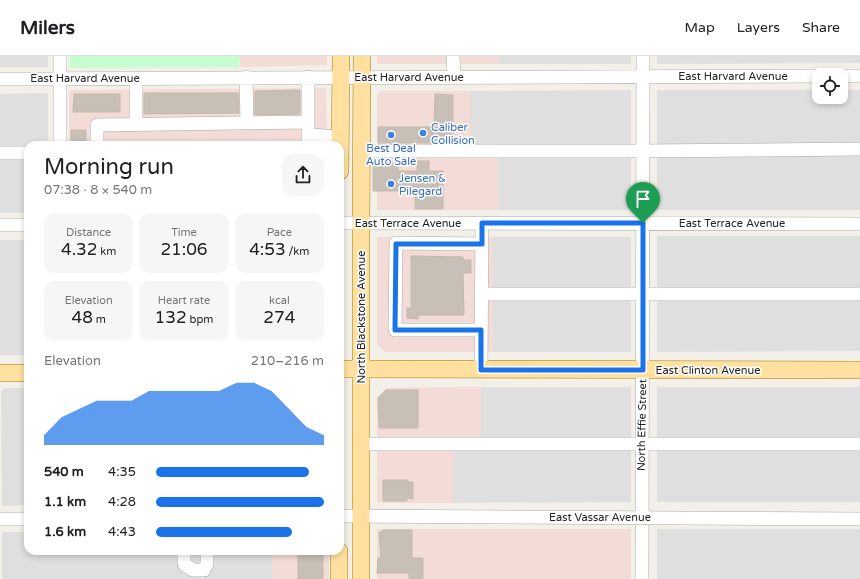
<!DOCTYPE html>
<html lang="en">
<head>
<meta charset="utf-8">
<style>
	:root { --surface:#fff; --page:#f6f6f6; --text:#202124; --muted:#757577; --line:#e0e0e0; --accent:#1a73e8 }
	body { margin:0; font-family:"Varela Round",sans-serif; background:var(--page); color:var(--text); height:100vh; display:flex; flex-direction:column; font-size:15px; white-space:nowrap }
	* { box-sizing:border-box; margin:0 }
	p { font-size:13px; color:var(--muted) }
	.icon { flex:none; width:22px; height:22px; fill:none; stroke:currentColor; stroke-width:2; stroke-linecap:round; stroke-linejoin:round }
	.map { position:relative; flex:1; overflow:hidden }
	.drawer { position:absolute; left:24px; top:85px; width:320px; height:414px; display:flex; flex-direction:column; background:var(--surface); border-radius:12px; box-shadow:0 2px 6px #0003 }
	.drawer>* { flex:none }
	.buttons { position:absolute; left:812px; top:12px; display:grid; gap:8px }
	.buttons a { display:grid; place-items:center; width:36px; height:36px; border-radius:8px; background:var(--surface); box-shadow:0 2px 6px #0003; font-size:20px }
	.pin { position:absolute; display:grid; place-items:center; width:34px; height:34px; color:#fff; margin:-41px -17px; border-radius:50% 50% 50% 0; rotate:-45deg; box-shadow:0 0 4px #0007 }
	.pin .icon { rotate:45deg }
	.round { display:grid; place-items:center; flex:none; width:42px; height:42px; border-radius:12px; background:var(--page) }
	.summary { display:flex; align-items:center; justify-content:space-between; height:68px; padding:0 20px }
	h1 { font-size:22px; font-weight:600; line-height:30px }
	.metrics { display:grid; grid-template-columns:repeat(3,1fr); gap:6px; height:68px; padding:4px 20px }
	.metrics div { display:grid; align-content:center; border-radius:10px; background:var(--page); text-align:center }
	.metrics b { font-size:17px; font-weight:600 }
	.metrics small { font-size:11px; font-weight:400 }
	.metrics p { font-size:11px }
	.chart { height:112px; padding:8px 20px }
	.chart p { display:flex; justify-content:space-between }
	.chart svg { width:100%; height:72px; margin-top:4px; fill:var(--accent); opacity:.7 }
	ul { padding:0 20px; list-style:none; font-size:13px }
	li { display:grid; grid-template-columns:64px 48px 1fr; align-items:center; height:30px }
	li i { height:10px; border-radius:5px; background:var(--accent) }
	header { display:flex; align-items:center; gap:24px; box-sizing:border-box; height:56px; padding:0 20px; background:var(--surface); border-bottom:1px solid var(--line) }
	header strong { font-size:19px }
	nav { display:flex; gap:22px; margin-inline-start:auto; font-size:14px }
	.map>svg:first-child { display:block }
	.residential { fill:#e0dfdf }
	.commercial { fill:#f3dbd7 }
	.park { fill:#c5fdcf }
	.building { fill:#c8c0b7; stroke:#c5b8a9 }
	.lines { fill:none; stroke-linecap:round; stroke-linejoin:round }
	.minor-casing { stroke:#a9a9a9; stroke-width:14 }
	.major-casing { stroke:#9f7b00; stroke-width:18 }
	.minor { stroke:#fff; stroke-width:13 }
	.major { stroke:#ffe0a0; stroke-width:17 }
	.route-casing { stroke:#fff; stroke-width:8 }
	.route { stroke:#1a73e8; stroke-width:5 }
	.shop-dot { fill:#3f7fe0; stroke:#fff; stroke-width:1.5 }
	.labels { text-anchor:middle; dominant-baseline:central; stroke-width:3; stroke-linejoin:round; paint-order:stroke }
	.street-label { font-size:11px; fill:#222; stroke:#fff }
	.shop-label { font-size:11px; fill:#366cbe; stroke:#fff; text-anchor:start }
</style>
</head>
<body>
<header>
<strong>Milers</strong>
<nav><a>Map</a><a>Layers</a><a>Share</a></nav>
</header>
<div class="map">
<svg width="860" height="523" viewBox="0 0 860 523">
	<rect width="100%" height="100%" fill="#f2f0e8"/>
	<path class="residential" d="M0,0H48V11H0Z
		M498,0H631V8H498Z
		M657,0H860V7L657,8Z
		M631,34V90H471V35Z
		M657,34H819V41H841V34H860V89L657,90Z
		M48,37V89H28V93H0V38Z
		M860,98V154H657V99Z
		M498,99H631V154H498Z
		M0,102H28V157H0Z
		M657,180H860V234L657,235Z
		M493,181H631V235H493Z
		M0,184H28V299H0Z
		M860,241V295L657,296V242Z
		M493,242H631V296H493Z
		M481,331H631V385L481,386Z
		M657,331H860V385H657Z
		M5,332H28V449L2,450L1,335Z
		M631,392V446L454,447V393Z
		M657,392H860V446H657Z
		M657,473H860V523H657Z
		M2,476H28V495H272V523H2Z"/>
	<path class="commercial" d="M240,0H327V9L240,11Z
		M377,0H498V8H377Z
		M326,32L327,89H69V34Z
		M380,35H471V90H377V38Z
		M377,99H498V154H377Z
		M377,181H493V235H475V296H385L377,288Z
		M493,242V296H488V246L490,243Z
		M460,331H481V382H379V380H377V341L386,332Z
		M377,393H454V447H377Z
		M377,473H631V523H377Z
		M272,495H329V523H272Z"/>
	<path class="park" d="M70,0H240L239,11L70,12Z"/>
	<path class="building" d="M300,34V58L255,59V35Z
		M144,37H238L239,57L144,58Z
		M74,38H120V56H73Z
		M435,38L453,39V87H378V71H434Z
		M71,74H86V89H71Z
		M417,105H429V115H443V153H415V135H373V107H398V115H417Z
		M411,200L463,201V204H471V217H463L464,259H418V263L407,262V252H411Z
		M386,334H418V372H379L378,342Z
		M383,424H408V426H413V443L407,442V445H383Z
		M382,474H412V502H423V523H409V517H377L378,502H381L379,476H382Z
		M298,495H323V523H298Z"/>
	<g class="lines">
		<defs>
			<path id="minor" d="M60,0V89
				M453,0L454,21
				M841,20H860
				M246,21L247,67
				M308,21V89
				M136,22V68
				M0,23L819,20
				M308,79L341,81
				M97,89V69L308,66
				M361,95H642L860,93
				M0,97H28
				M340,167L860,168
				M0,169H28
				M481,238H860
				M481,274H395L396,187L482,188
				M481,314L482,167
				M361,388H860
				M340,460L860,463
				M0,463H28
				M184,495V508L193,514H204L207,508V495
				M642,523L643,0"/>
			<path id="major" d="M340,115L341,0
				M340,313L860,314
				M0,317H28
				M339,495V523
				M361,523V167L362,0"/>
		</defs>
		<use href="#minor" class="minor-casing"/>
		<use href="#major" class="major-casing"/>
		<use href="#minor" class="minor"/>
		<use href="#major" class="major"/>
	</g>
	<g class="lines">
		<defs>
			<path id="route" d="M482,167H643V314H481V274H395L396,188H482Z"/>
		</defs>
		<use href="#route" class="route-casing"/>
		<use href="#route" class="route"/>
	</g>
	<g class="shop-dot">
		<circle cx="423" cy="77" r="4"/>
		<circle cx="391" cy="79" r="4"/>
		<circle cx="391" cy="128" r="4"/>
	</g>
	<g class="labels">
		<g class="street-label">
			<text x="733" y="20">East Harvard Avenue</text>
			<text x="409" y="21">East Harvard Avenue</text>
			<text x="85" y="22">East Harvard Avenue</text>
			<text x="408" y="167">East Terrace Avenue</text>
			<text x="732" y="167">East Terrace Avenue</text>
			<text transform="translate(361 261) rotate(-90)">North Blackstone Avenue</text>
			<text x="708" y="314">East Clinton Avenue</text>
			<text transform="translate(642 369) rotate(-89)">North Effie Street</text>
			<text x="600" y="461">East Vassar Avenue</text>
		</g>
		<g class="shop-label">
			<text x="431" y="71">Caliber<tspan x="431" dy="13">Collision</tspan></text>
			<text x="391" y="92" text-anchor="middle">Best Deal<tspan x="391" dy="13">Auto Sale</tspan></text>
			<text x="399" y="122">Jensen &amp;<tspan x="399" dy="13">Pilegard</tspan></text>
		</g>
	</g>
</svg>
<div class="buttons">
<a><svg class="icon" aria-label="locate" viewBox="0 0 24 24"><circle cx="12" cy="12" r="6"/><path d="M12 2v4M12 18v4M2 12h4M18 12h4"/></svg></a>
</div>
<div class="pin" style="left:643px;top:167px;background:#1e9e55"><svg class="icon" aria-label="arrive" viewBox="0 0 24 24"><path d="M6 21V4h12l-3 4 3 4H6"/></svg></div>
<section class="drawer">
<div class="summary"><div><h1>Morning run</h1><p>07:38 · 8 × 540 m</p></div><a class="round"><svg class="icon" aria-label="share" viewBox="0 0 24 24"><path d="M12 15V3M7 8l5-5 5 5M5 13v7h14v-7"/></svg></a></div>
<div class="metrics">
<div><p>Distance</p><b>4.32<small> km</small></b></div>
<div><p>Time</p><b>21:06</b></div>
<div><p>Pace</p><b>4:53<small> /km</small></b></div>
</div>
<div class="metrics">
<div><p>Elevation</p><b>48<small> m</small></b></div>
<div><p>Heart rate</p><b>132<small> bpm</small></b></div>
<div><p>kcal</p><b>274</b></div>
</div>
<div class="chart"><p><span>Elevation</span>210–216 m</p>
<svg viewBox="0 0 160 44" preserveAspectRatio="none"><path d="M0 44V38L10 27L20 22L30 17L40 17L50 17L60 11L70 11L80 11L90 11L100 11L110 6L120 6L130 11L140 22L150 33L160 38V44z"/></svg>
</div>
<ul>
<li><b>540 m</b>4:35<i style="width:91%"></i></li>
<li><b>1.1 km</b>4:28<i style="width:100%"></i></li>
<li><b>1.6 km</b>4:43<i style="width:81%"></i></li>
</ul>
</section>
</div>
</body>
</html>
